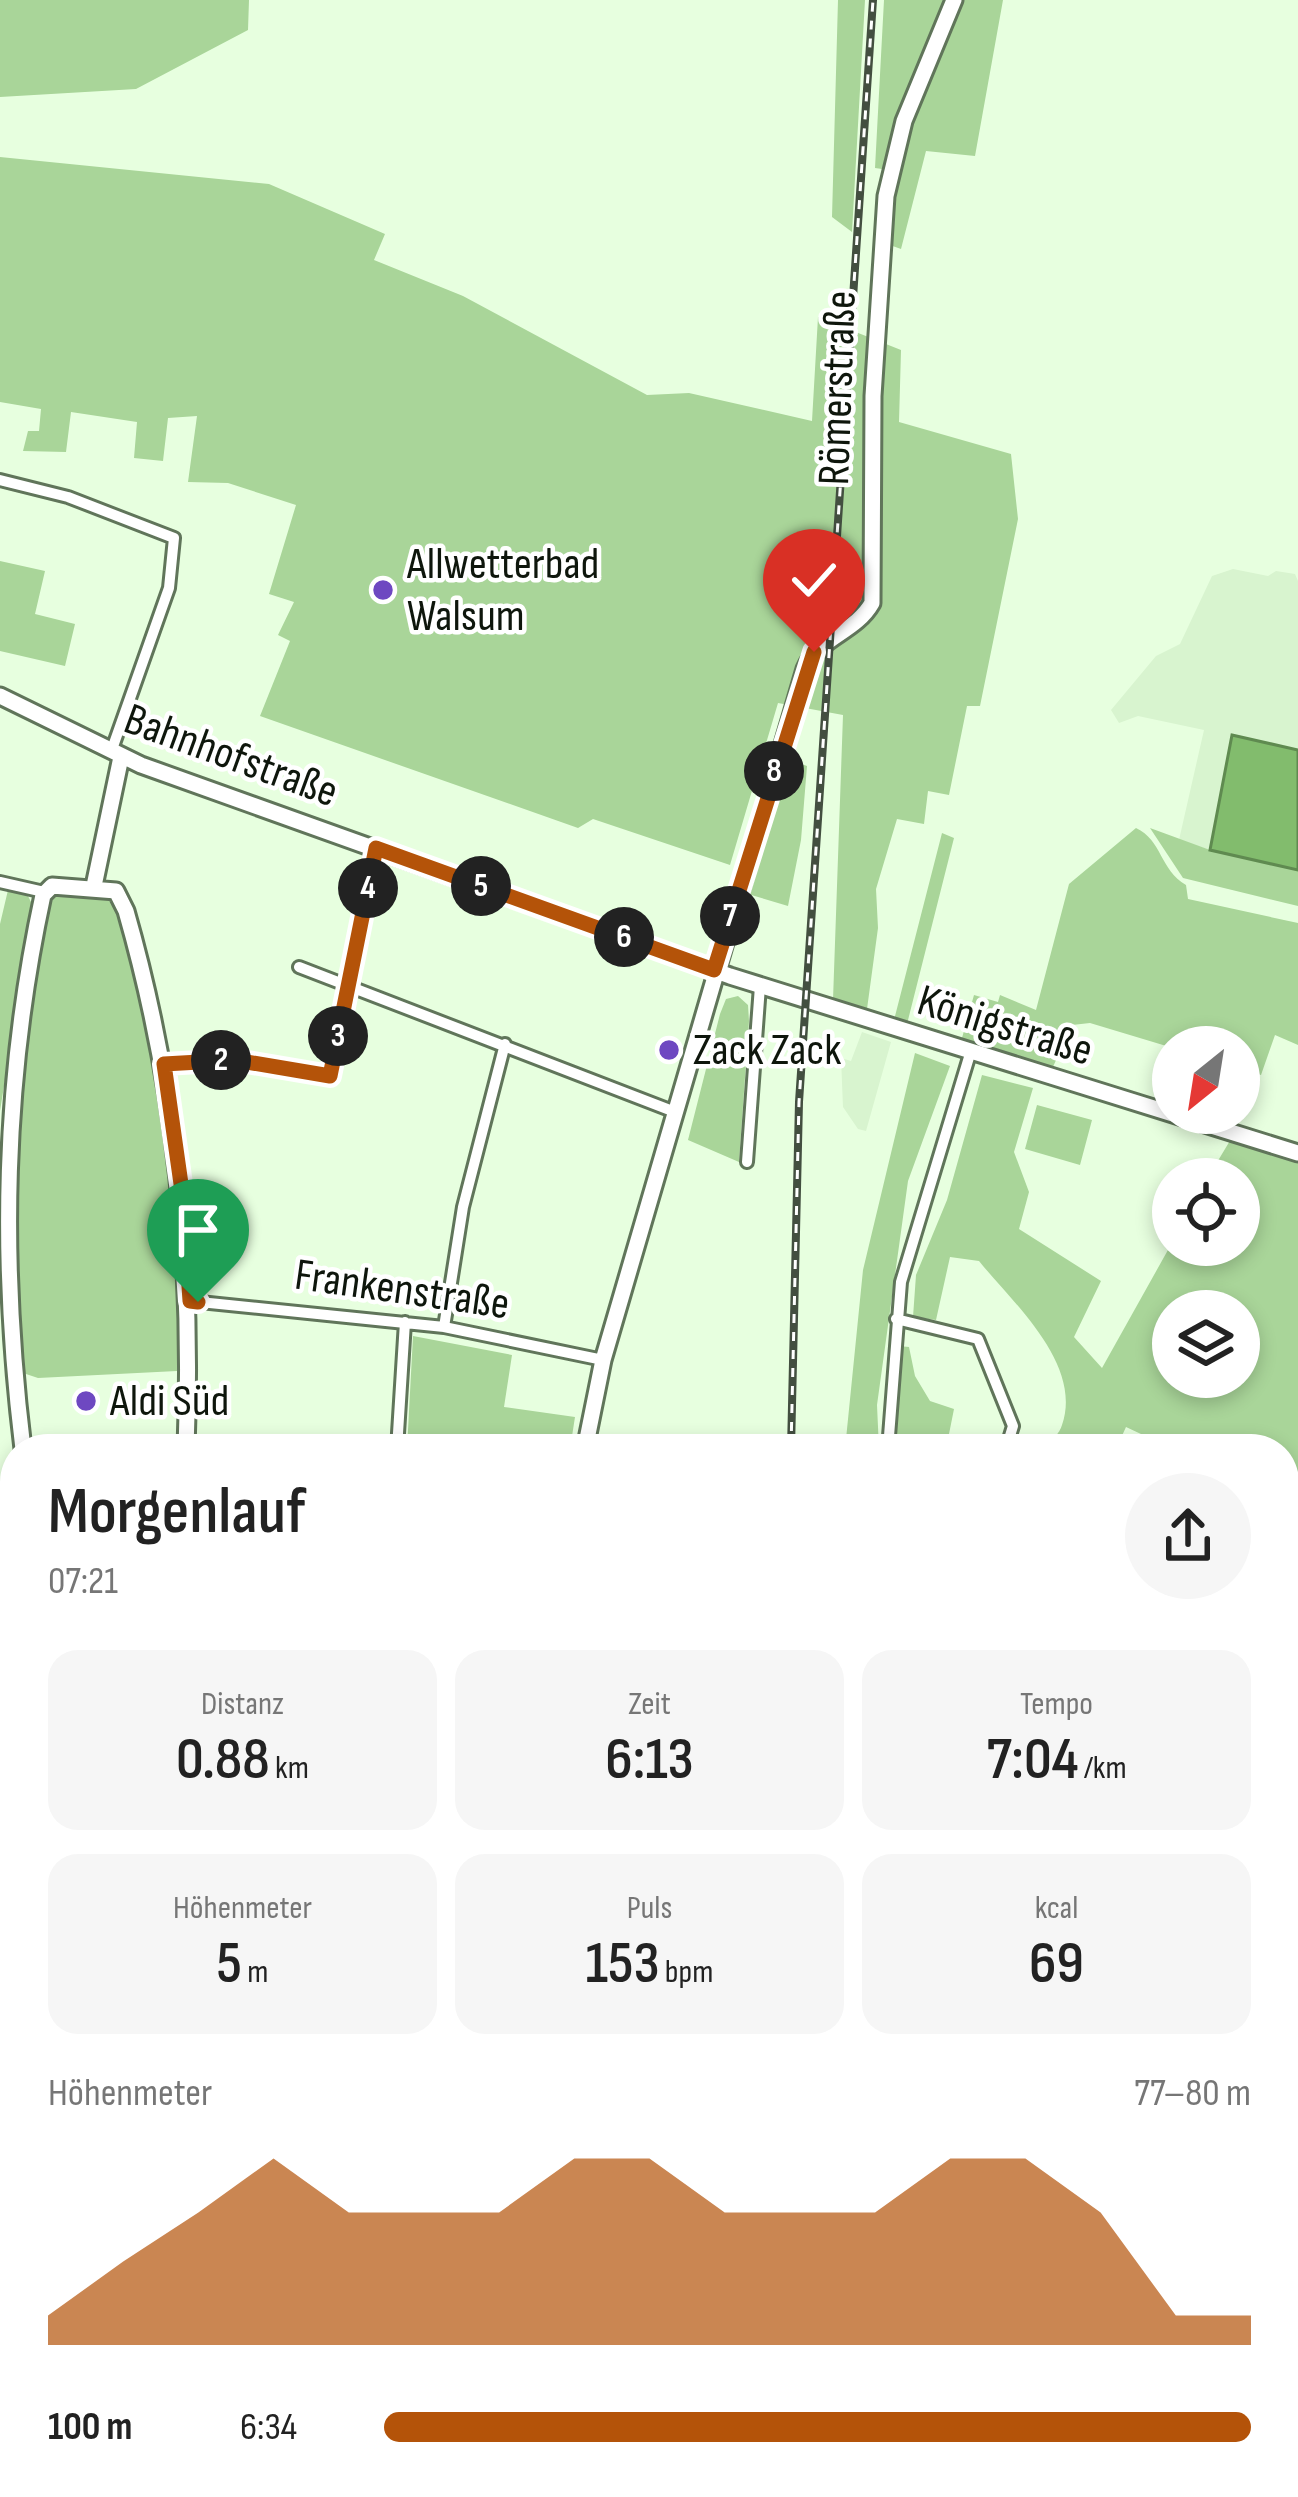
<!DOCTYPE html>
<html lang="de">
<head>
<meta charset="utf-8">
<style>
	:root { --surface:#fff; --page:#f6f6f6; --text:#222; --muted:#767676; --accent:#b45309 }
	body { margin:0; font-family:"Sofia Sans Condensed",sans-serif; background:var(--page); color:var(--text); height:100vh; display:flex; flex-direction:column; font-size:45px; white-space:nowrap }
	* { box-sizing:border-box; margin:0 }
	p { font-size:39px; color:var(--muted) }
	.icon { flex:none; width:66px; height:66px; fill:none; stroke:currentColor; stroke-width:2; stroke-linecap:round; stroke-linejoin:round }
	.map { position:relative; flex:1; overflow:hidden }
	.drawer { position:absolute; left:0px; top:1434px; width:1299px; height:1065px; display:flex; flex-direction:column; background:var(--surface); border-radius:48px 48px 0 0; box-shadow:0 6px 18px #0003 }
	.drawer>* { flex:none }
	.needle { width:78px; rotate:210deg }
	.tools { position:absolute; left:1152px; top:1026px; display:grid; gap:24px }
	.tools a { display:grid; place-items:center; width:108px; height:108px; border-radius:50%; background:var(--surface); box-shadow:0 6px 18px #0003; font-size:60px }
	.pin { position:absolute; display:grid; place-items:center; width:102px; height:102px; color:#fff; margin:-123px -51px; border-radius:50% 50% 50% 0; rotate:-45deg; box-shadow:0 0 12px #0007 }
	.pin .icon { rotate:45deg }
	.km { position:absolute; width:60px; height:60px; margin:-30px; border-radius:50%; background:#222; color:#fff; font-size:33px; line-height:60px; text-align:center }
	.round { display:grid; place-items:center; flex:none; width:126px; height:126px; border-radius:63px; background:var(--page) }
	.head { display:flex; align-items:center; justify-content:space-between; height:204px; padding:0 48px }
	h1 { font-size:66px; font-weight:600; line-height:90px }
	.figures { display:grid; grid-template-columns:repeat(3,1fr); gap:18px; height:204px; padding:12px 48px }
	.figures div { display:grid; align-content:center; border-radius:30px; background:var(--page); text-align:center }
	.figures b { font-size:60px; font-weight:600 }
	.figures small { font-size:33px; font-weight:400 }
	.figures p { font-size:33px }
	.chart { height:336px; padding:24px 48px }
	.chart p { display:flex; justify-content:space-between }
	.chart svg { width:100%; height:216px; margin-top:12px; fill:var(--accent); opacity:.7 }
	ul { padding:0 48px; list-style:none; font-size:39px }
	li { display:grid; grid-template-columns:192px 144px 1fr; align-items:center; height:90px }
	li i { height:30px; border-radius:15px; background:var(--accent) }
	.map>svg:first-child { display:block }
	.built { fill:#d8f4cf }
	.green { fill:#a9d599; fill-rule:evenodd }
	.water { fill:#82bc6d; stroke:#5f8a50; stroke-width:3 }
	.lines { fill:none; stroke-linecap:round; stroke-linejoin:round }
	.street-casing { stroke:#60755a; stroke-width:16 }
	.secondary-casing { stroke:#60755a; stroke-width:21 }
	.street { stroke:#fff; stroke-width:10 }
	.secondary { stroke:#fff; stroke-width:15 }
	.rail-casing { stroke:#434f40; stroke-width:8 }
	.rail { stroke:#fff; stroke-width:3; stroke-dasharray:9; stroke-linecap:butt }
	.route-casing { stroke:#fff; stroke-width:24 }
	.route { stroke:#b45309; stroke-width:15 }
	.poi-dot { fill:#6e48c1; stroke:#fff; stroke-width:4.5 }
	.labels { text-anchor:middle; dominant-baseline:central; stroke-width:9; stroke-linejoin:round; paint-order:stroke }
	.street-label { font-size:45px; fill:#0e160c; stroke:#fff }
	.poi-label { font-size:45px; fill:#0e160c; stroke:#fff; text-anchor:start }
</style>
</head>
<body>
<div class="map">
<svg width="1298" height="2497" viewBox="0 0 1298 2497">
	<rect width="100%" height="100%" fill="#e7ffdf"/>
	<path class="built" d="M1233,569L1268,576L1276,571L1295,574L1298,581V750L1232,735L1210,850L1179,840L1204,730L1138,716L1119,723L1111,710L1156,656L1180,644L1212,576Z
		M862,1032L891,1042L866,1131L858,1129L843,1107L841,1058L851,1061Z"/>
	<path class="green" d="M0,0H249L248,30L136,89L0,97Z
		M838,0H865L852,232L832,217Z
		M884,0H945L882,169L875,168Z
		M962,0H1003L975,156L926,151L901,249L887,244L907,129Z
		M0,157L269,184L385,234L374,260L463,296L647,395L689,393L812,421L818,317L901,350L899,422L1011,454L1018,519L980,706H967L949,795L928,791L924,824L897,819L876,889L878,928L867,1009L833,1000L843,715L778,703L730,865L593,819L578,828L260,716L290,641L278,635L294,602L269,594L296,505L228,483L188,482L197,416L168,418L163,461L134,458L137,422L71,412L66,452L23,451L28,431H39L41,409L0,402Z
		M0,561L45,571L35,614L75,624L65,666L0,651Z
		M788,759L807,766L801,840L788,906L748,894Z
		M1136,828C1162,840 1160,870 1186,885L1188,899L1298,923V1045L1275,1035L1261,1075L1239,1069V1047L1173,1048L1090,1023L1072,1025L1052,1069L962,1038L974,995L998,1002L1000,995L1036,1010L1069,884Z
		M1150,828L1210,850L1298,870V906L1183,878Z
		M942,833L954,838L906,1028L893,1024Z
		M8,890L27,894L33,906L0,1111V924Z
		M59,894L105,896L117,906L163,1065L176,1160L185,1364L177,1371L38,1378L20,1372C3,1213 18,1058 49,902Z
		M738,996L748,1005L749,1021L739,1162L688,1140L720,1014L726,999Z
		M915,1053L950,1066L908,1181L877,1405L879,1449H845L863,1270Z
		M982,1075L1033,1088L1014,1152L1029,1192L1019,1229L1101,1281L1074,1337L1102,1368L1173,1241L1239,1245V1179H1207L1231,1139L1298,1161V1508L1284,1501V1449H1173L1126,1427L1116,1449H1046C1050,1442 1060,1433 1062,1425C1083,1364 1013,1303 979,1261L950,1257L936,1320L913,1317L916,1275L947,1200ZM1173,1311H1239V1377H1173Z
		M1037,1105L1092,1120L1080,1165L1025,1149Z
		M413,1336L512,1355L504,1407L575,1417L570,1449H407Z
		M899,1346L909,1347L915,1376L930,1401L954,1409L946,1449H894Z
		M199,2484H376L367,2497H212Z"/>
	<path class="water" d="M1232,735L1298,750V870L1210,850Z"/>
	<g class="lines">
		<defs>
			<path id="street" d="M0,480L68,497L174,538L169,588L111,752
				M0,882L44,892
				M299,967L675,1112
				M164,1064L235,1061L330,1077L376,848
				M747,1162L760,986
				M190,1301L444,1327L603,1360
				M896,1319L978,1339L1013,1426L1006,1449
				M444,1327L463,1207L505,1044
				M397,1449L405,1322
				M888,1449L901,1282L970,1054
				M0,1490L15,1489
				M1298,1568L1286,1599L1298,1607
				M1284,1665L1298,1632
				M0,1678L4,1701L0,1787
				M1284,1808L1298,1813
				M0,1893L15,1891
				M1284,1955L1298,1954
				M0,2062L15,2065
				M1284,2127L1298,2123
				M1284,2178L1298,2219
				M1284,2369L1298,2361
				M759,2497L762,2484
				M1035,2497L1062,2484"/>
			<path id="secondary" d="M0,696L141,765L730,976L1298,1153
				M94,886L121,757
				M23,1449C0,1261 3,1080 43,895L52,886L116,891L126,911C177,1089 193,1264 186,1449
				M585,1449L603,1360L805,669C818,637 855,633 872,603L873,396L886,196L904,121L954,0
				M0,2321L15,2331
				M179,2484L192,2497
				M386,2497L395,2484"/>
		</defs>
		<use href="#street" class="street-casing"/>
		<use href="#secondary" class="secondary-casing"/>
		<use href="#street" class="street"/>
		<use href="#secondary" class="secondary"/>
		<defs>
			<path id="rail" d="M791,1449L799,1102L873,0
				M670,2497L671,2484"/>
		</defs>
		<use href="#rail" class="rail-casing"/>
		<use href="#rail" class="rail"/>
	</g>
	<g class="lines">
		<defs>
			<path id="route" d="M198,1302L190,1301L183,1198L164,1064L235,1060L330,1076L376,848L714,970L814,652"/>
		</defs>
		<use href="#route" class="route-casing"/>
		<use href="#route" class="route"/>
	</g>
	<g class="poi-dot">
		<circle cx="383" cy="590" r="12"/>
		<circle cx="669" cy="1050" r="12"/>
		<circle cx="86" cy="1401" r="12"/>
	</g>
	<g class="labels">
		<g class="street-label">
			<text transform="translate(838 388) rotate(-88)">Römerstraße</text>
			<text transform="translate(231 756) rotate(20)">Bahnhofstraße</text>
			<text transform="translate(1005 1026) rotate(17)">Königstraße</text>
			<text transform="translate(402 1290) rotate(8)">Frankenstraße</text>
		</g>
		<g class="poi-label">
			<text x="407" y="564">Allwetterbad<tspan x="407" dy="52">Walsum</tspan></text>
			<text x="693" y="1050">Zack Zack</text>
			<text x="110" y="1401">Aldi Süd</text>
		</g>
	</g>
</svg>
<div class="tools">
<a><svg class="needle" viewBox="-14 -14 28 28"><path d="M0-13l5 13h-10z" fill="#e53935"/><path d="M0 13l5-13h-10z" fill="#767676"/></svg></a>
<a><svg class="icon" aria-label="locate" viewBox="0 0 24 24"><circle cx="12" cy="12" r="6"/><path d="M12 2v4M12 18v4M2 12h4M18 12h4"/></svg></a>
<a><svg class="icon" aria-label="layers" viewBox="0 0 24 24"><path d="M12 4l9 5-9 5-9-5zM3 14l9 5 9-5"/></svg></a>
</div>
<div class="pin" style="left:198px;top:1302px;background:#1e9e55"><svg class="icon" aria-label="arrive" viewBox="0 0 24 24"><path d="M6 21V4h12l-3 4 3 4H6"/></svg></div>
<div class="pin" style="left:814px;top:652px;background:#d93025"><svg class="icon" aria-label="check" viewBox="0 0 24 24"><path d="M5 12l5 5 9-10"/></svg></div>
<b class="km" style="left:221px;top:1060px">2</b>
<b class="km" style="left:338px;top:1036px">3</b>
<b class="km" style="left:368px;top:888px">4</b>
<b class="km" style="left:481px;top:886px">5</b>
<b class="km" style="left:624px;top:937px">6</b>
<b class="km" style="left:730px;top:916px">7</b>
<b class="km" style="left:774px;top:771px">8</b>
<section class="drawer">
<div class="head"><div><h1>Morgenlauf</h1><p>07:21</p></div><a class="round"><svg class="icon" aria-label="share" viewBox="0 0 24 24"><path d="M12 15V3M7 8l5-5 5 5M5 13v7h14v-7"/></svg></a></div>
<div class="figures">
<div><p>Distanz</p><b>0.88<small> km</small></b></div>
<div><p>Zeit</p><b>6:13</b></div>
<div><p>Tempo</p><b>7:04<small> /km</small></b></div>
</div>
<div class="figures">
<div><p>Höhenmeter</p><b>5<small> m</small></b></div>
<div><p>Puls</p><b>153<small> bpm</small></b></div>
<div><p>kcal</p><b>69</b></div>
</div>
<div class="chart"><p><span>Höhenmeter</span>77–80 m</p>
<svg viewBox="0 0 160 44" preserveAspectRatio="none"><path d="M0 44V38L10 27L20 17L30 6L40 17L50 17L60 17L70 6L80 6L90 17L100 17L110 17L120 6L130 6L140 17L150 38L160 38V44z"/></svg>
</div>
<ul>
<li><b>100 m</b>6:34<i style="width:100%"></i></li>
</ul>
</section>
</div>
</body>
</html>
